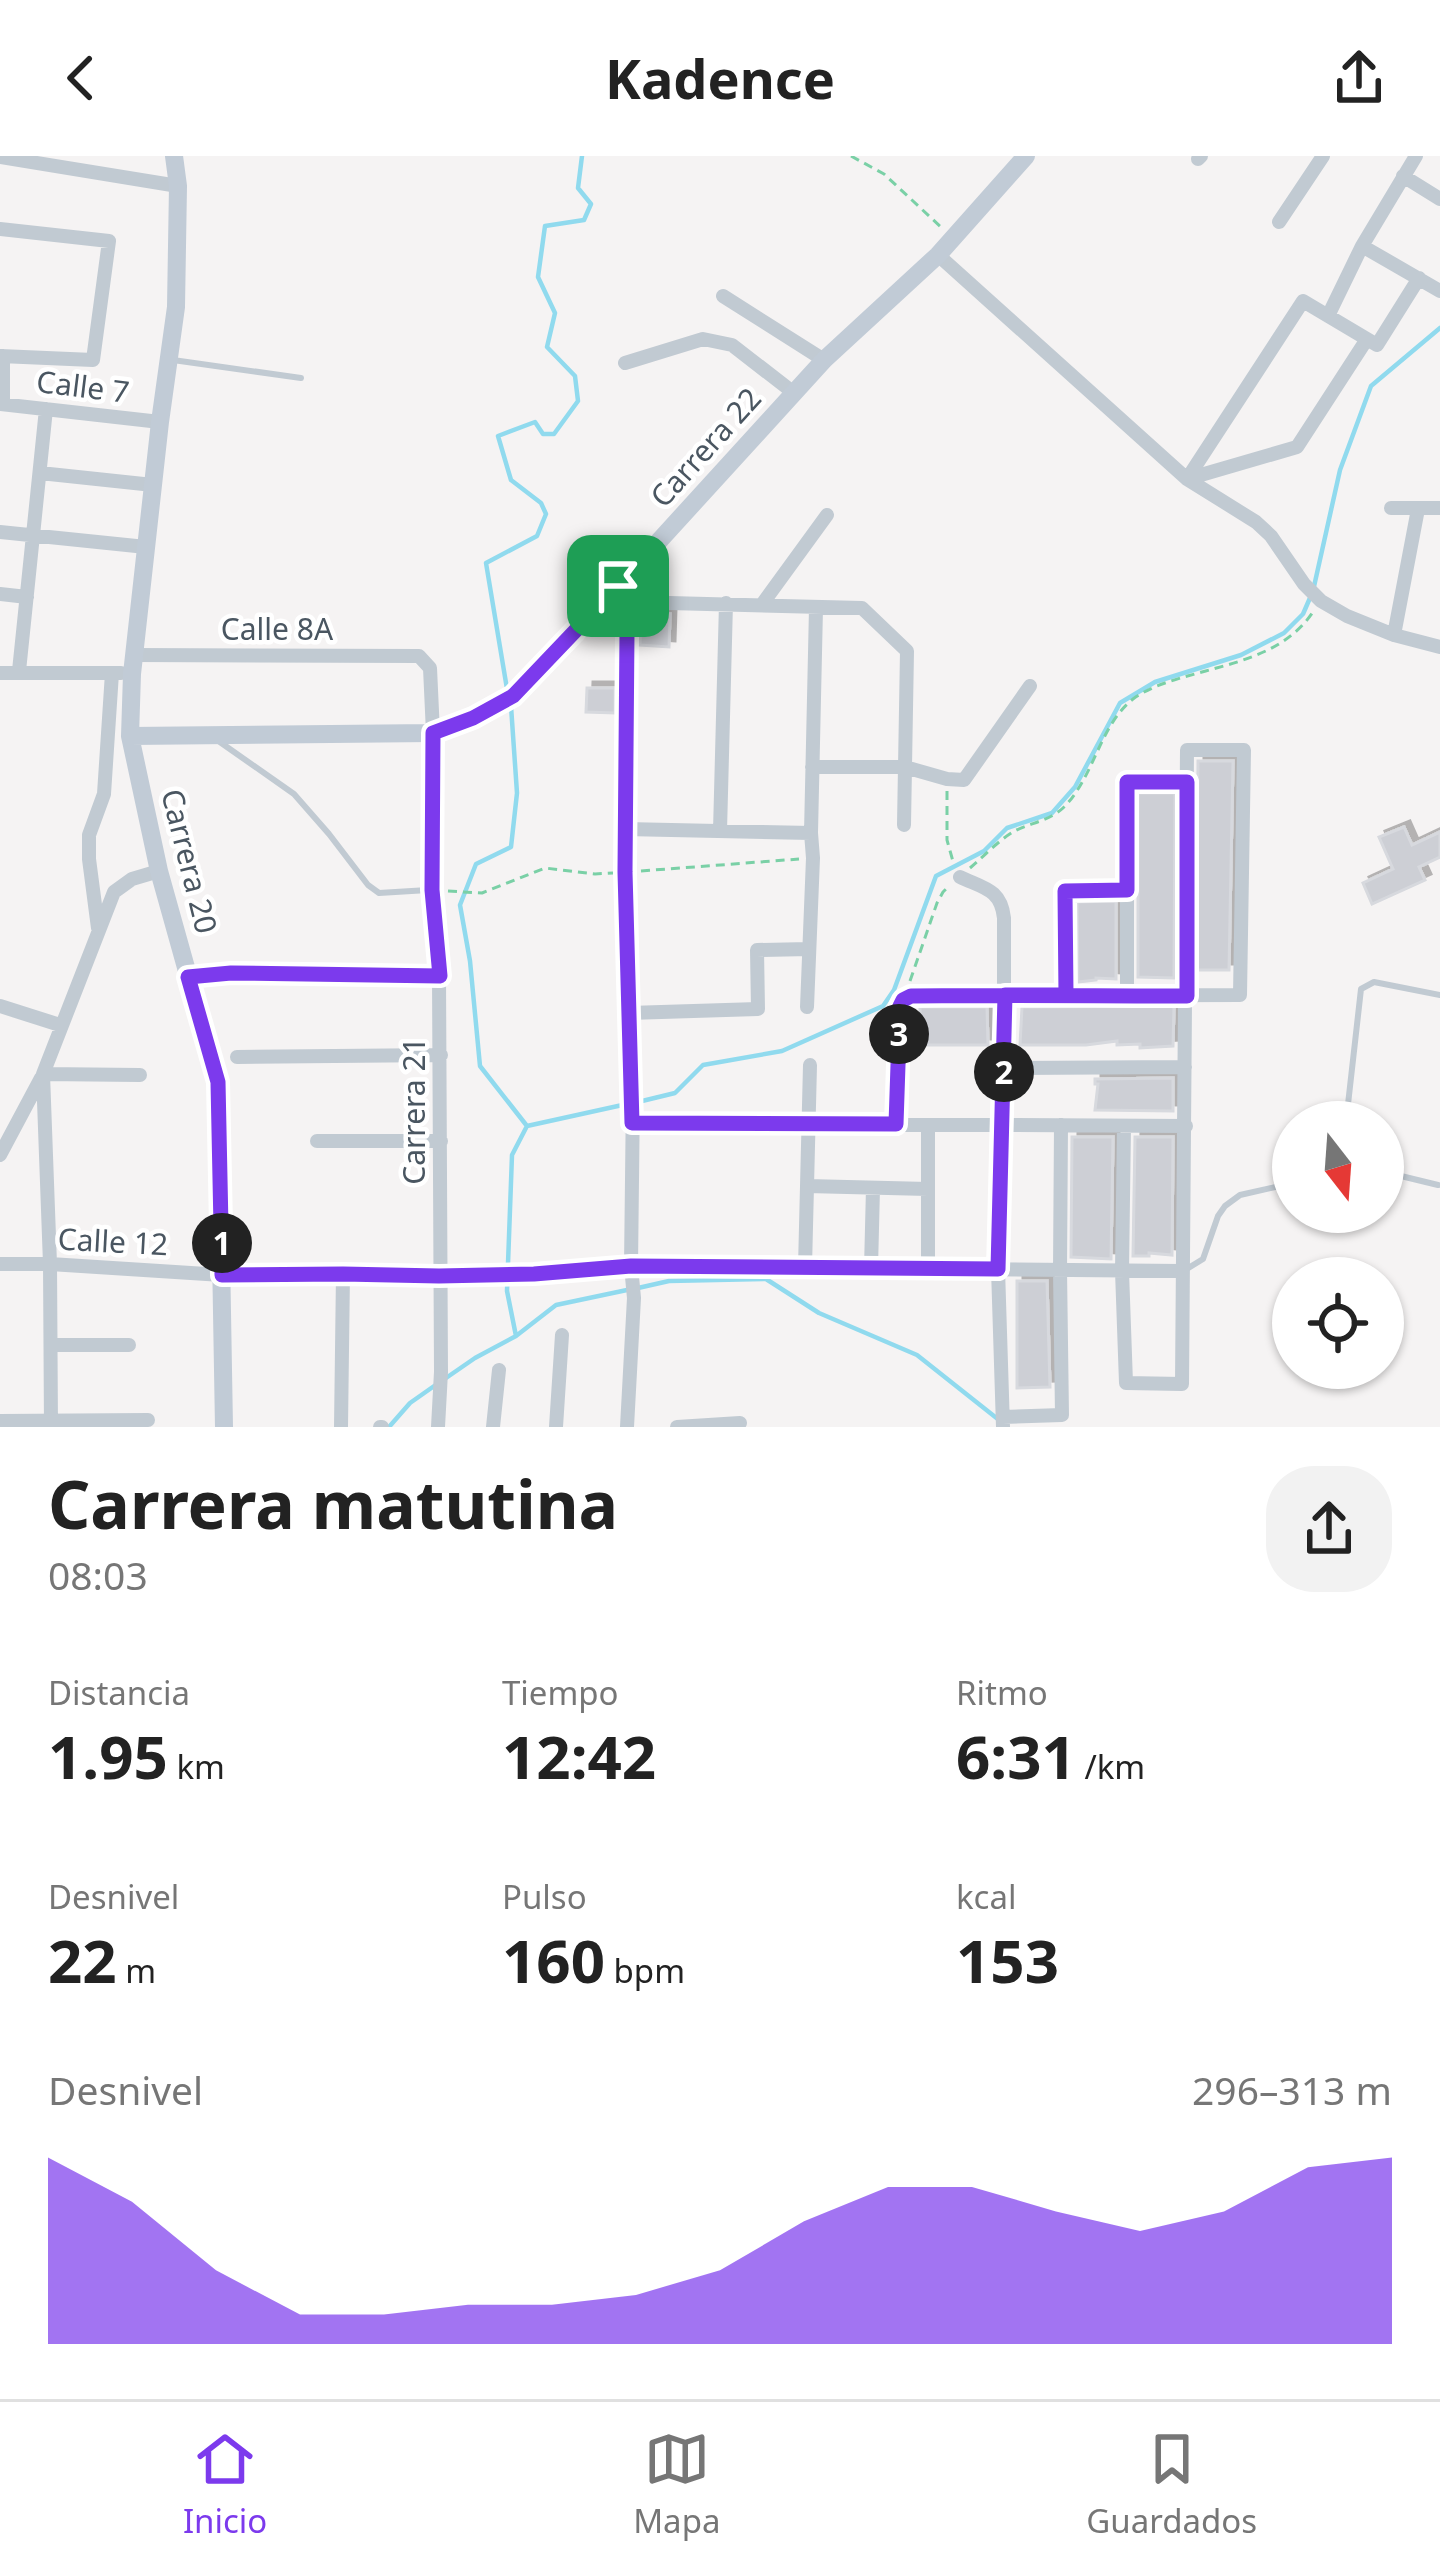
<!DOCTYPE html>
<html lang="es">
<head>
<meta charset="utf-8">
<style>
	:root { --surface:#fff; --page:#f2f2f2; --text:#222; --muted:#767676; --line:#e0e0e0; --accent:#7c3aed }
	body { margin:0; font-family:"Noto Sans",sans-serif; background:var(--page); color:var(--text); height:100vh; display:flex; flex-direction:column; font-size:45px; white-space:nowrap }
	* { box-sizing:border-box; margin:0 }
	p { font-size:39px; color:var(--muted) }
	.icon { flex:none; width:66px; height:66px; fill:none; stroke:currentColor; stroke-width:2; stroke-linecap:round; stroke-linejoin:round }
	.map { position:relative; height:1271px; overflow:hidden }
	.side { display:flex; flex-direction:column; background:var(--surface); flex:1 }
	.side>* { flex:none }
	.needle { width:78px; rotate:163deg }
	.buttons { position:absolute; left:1272px; top:945px; display:grid; gap:24px }
	.buttons a { display:grid; place-items:center; width:132px; height:132px; border-radius:50%; background:var(--surface); box-shadow:0 3px 9px #0004; font-size:60px }
	.pin { position:absolute; display:grid; place-items:center; width:102px; height:102px; color:#fff; margin:-51px; border-radius:24px; box-shadow:0 6px 18px #0006 }
	.km { position:absolute; width:60px; height:60px; margin:-30px; border-radius:50%; background:#222; color:#fff; font-size:33px; line-height:60px; text-align:center }
	.round { display:grid; place-items:center; flex:none; width:126px; height:126px; border-radius:48px; background:var(--page) }
	.head { display:flex; align-items:center; justify-content:space-between; height:204px; padding:0 48px }
	h1 { font-size:66px; font-weight:700; line-height:90px }
	.stats { display:grid; grid-template-columns:repeat(3,1fr); gap:18px; height:204px; padding:12px 48px }
	.stats div { display:grid; align-content:center }
	.stats b { font-size:60px; font-weight:700 }
	.stats small { font-size:33px; font-weight:400 }
	.stats p { font-size:33px }
	.chart { height:336px; padding:24px 48px }
	.chart p { display:flex; justify-content:space-between }
	.chart svg { width:100%; height:216px; margin-top:12px; fill:var(--accent); opacity:.7 }
	header { display:flex; justify-content:space-between; align-items:center; height:156px; padding:0 48px; background:var(--surface); font-size:54px; font-weight:700 }
	.tab-bar { display:flex; justify-content:space-around; align-items:center; height:168px; border-top:3px solid var(--line); background:var(--surface); font-size:33px; color:var(--muted) }
	.tab-bar a { display:grid; justify-items:center; gap:6px }
	.tab-bar .active { color:var(--accent) }
	.map>svg:first-child { display:block }
	.lines { fill:none; stroke-linecap:round; stroke-linejoin:round }
	.stream { stroke:#90daee; stroke-width:4.5 }
	.building { fill:#cdcfd5; stroke:#d7d9de; stroke-width:3; filter:url(#shadow) }
	.path { stroke:#7ad0a6; stroke-width:3; stroke-dasharray:9 6; stroke-linecap:butt }
	.lane { stroke:#c1cad2; stroke-width:6 }
	.street { stroke:#c1cad2; stroke-width:14 }
	.secondary { stroke:#c1cbd6; stroke-width:18 }
	.route-casing { stroke:#fff; stroke-width:24 }
	.route { stroke:#7c3aed; stroke-width:15 }
	.labels { text-anchor:middle; dominant-baseline:central; stroke-width:9; stroke-linejoin:round; paint-order:stroke }
	.street-label { font-size:30px; fill:#4a5661; stroke:#fff }
</style>
</head>
<body>
<header><svg class="icon" aria-label="back" viewBox="0 0 24 24"><path d="M15 5l-7 7 7 7"/></svg>Kadence<svg class="icon" aria-label="share" viewBox="0 0 24 24"><path d="M12 15V3M7 8l5-5 5 5M5 13v7h14v-7"/></svg></header>
<div class="map">
<svg width="1440" height="1271" viewBox="0 0 1440 1271">
	<defs>
		<filter id="shadow"><feDropShadow dx="6" dy="-6" stdDeviation="0" flood-color="#0004"/></filter>
	</defs>
	<rect width="100%" height="100%" fill="#f5f3f3"/>
	<g class="lines">
		<path class="stream" d="M508,539L486,407L537,380L546,358L541,347L511,324L498,280L535,266L543,278H554L578,245L575,220L547,191L555,157L538,121L545,70L584,64L591,48L578,32L582,0
			M511,550L517,637L511,691L476,708L460,749L470,805L480,910L527,970
			M638,946L675,937L703,909L782,895L883,850L894,834L936,720L984,695L1007,672L1052,657L1075,631L1120,547L1155,526L1241,499L1284,477L1303,458L1313,435L1340,314L1371,230L1440,172
			M527,970L627,948
			M638,1132L669,1125L766,1123L819,1157L917,1199L999,1264
			M516,1180L507,1135L512,999L527,970
			M446,1222L475,1202L516,1180L556,1149L627,1134
			M389,1271L410,1247L437,1228"/>
	</g>
	<path class="building" d="M641,458H670L669,491L640,489Z
		M587,532H615V557L586,556Z
		M1198,605H1233L1229,814H1197Z
		M1138,637H1175L1174,822L1138,821Z
		M1404,671L1412,689L1440,676V701L1419,711L1425,724L1372,748L1363,727L1393,713L1379,681Z
		M1116,745V823L1096,822V824L1078,826L1077,746Z
		M1174,850L1173,890L1140,892V888L1117,889V885L1086,889H1020L1022,851Z
		M920,851H987L988,889H920Z
		M1173,922V955L1095,954L1098,928H1095V923Z
		M1072,981H1113L1111,1103L1071,1101Z
		M1135,981H1173L1172,1099L1149,1097V1100H1133Z
		M1017,1125H1047L1050,1231L1017,1232Z"/>
	<g class="lines">
		<path class="path" d="M851,0L884,18L943,73
			M947,635V684L954,709
			M970,712C984,700 998,685 1013,676C1029,667 1049,665 1063,652C1094,622 1099,570 1133,543C1148,532 1167,526 1184,521C1232,507 1284,499 1313,456
			M641,715L799,703
			M448,735L482,737L545,712L595,718L613,717
			M910,825L937,747L943,736L949,730"/>
		<path class="lane" d="M173,204L301,222
			M217,584L294,638L329,678L368,729L379,737L428,734
			M1346,966L1361,833L1374,826L1440,839
			M1383,1020H1401L1438,1029
			M1185,1114L1203,1103L1218,1060L1225,1050L1240,1039L1293,1027"/>
		<path class="street" d="M0,1L178,30
			M1198,3L1201,0
			M1403,20L1440,43
			M1279,66L1323,0
			M0,73L109,85L93,204L0,200
			M1362,90L1440,135
			M938,99L1187,323L1256,366L1271,380L1304,428L1321,445L1347,460L1394,479L1440,491
			M723,140L824,204
			M1328,160L1362,90L1416,0
			M3,200V248
			M625,207L703,183L732,189L794,237
			M0,248L160,266
			M40,317L153,329
			M1187,323L1303,145L1377,189L1419,122
			M1187,323L1297,291L1367,183
			M1391,352H1440
			M0,376L146,391
			M618,430L631,446L627,476L625,716L633,937L631,1110L634,1142L627,1271
			M0,438L27,441
			M631,446L862,452L907,495L904,669
			M763,447L827,359
			M1394,479L1418,353
			M134,499L419,500L430,512L433,577L432,734L439,820L441,1216L438,1271
			M19,515L46,253
			M0,517H121
			M812,611H905L947,623L964,624L1030,530
			M625,673L811,677
			M720,675L726,447
			M960,721C983,732 1001,733 1004,762V912L998,1113L1003,1271
			M98,772L89,703V679L104,638L112,517
			M187,821L231,817L439,820
			M1066,839L1065,735L1127,734
			M1127,840V626H1187
			M0,850L60,869
			M807,851L813,702L811,677L816,452
			M629,857L758,853L757,794L809,793
			M237,901L441,899
			M1004,912L1185,911
			M43,918L140,919
			M632,967L1186,970
			M896,968L900,850L903,844L911,840L1240,839L1244,594H1187L1182,1228L1126,1227L1122,1115L1124,970
			M317,985H441
			M0,999L41,922
			M807,1030L928,1033
			M0,1108H50L222,1119L343,1117L439,1120L534,1119L631,1110L1182,1115
			M805,1111L810,909
			M871,1112L873,1032
			M928,1112V969
			M51,1189H129
			M1003,1261L1062,1259L1060,1114L1061,969
			M0,1265L148,1264
			M51,1271L50,1108L43,918L114,736L132,723L159,715
			M341,1271L343,1117
			M380,1271H382
			M493,1271L499,1214
			M556,1271L562,1179
			M677,1271L740,1267"/>
		<path class="secondary" d="M174,0L178,30L176,151L160,266L132,518L130,580L159,715L218,926L224,1271
			M130,580L433,577L473,562L513,540L618,430L824,204L938,99L1026,0"/>
	</g>
	<g class="lines">
		<defs>
			<path id="route" d="M618,430L513,540L473,562L433,577L432,734L440,820L231,817L188,821L218,926L222,1119L343,1118L439,1120L534,1118L631,1110L998,1113L1005,839H1066L1065,735L1127,734V626H1187V840C1095,840 1003,839 911,840L903,844L900,850L896,968L632,967L625,716L627,476L631,446L618,430"/>
		</defs>
		<use href="#route" class="route-casing"/>
		<use href="#route" class="route"/>
	</g>
	<g class="labels">
		<g class="street-label">
			<text transform="translate(83 230) rotate(7)">Calle 7</text>
			<text transform="translate(705 291) rotate(-48)">Carrera 22</text>
			<text x="277" y="472">Calle 8A</text>
			<text transform="translate(190 705) rotate(76)">Carrera 20</text>
			<text transform="translate(413 955) rotate(-90)">Carrera 21</text>
			<text transform="translate(113 1085) rotate(3)">Calle 12</text>
		</g>
	</g>
</svg>
<div class="buttons">
<a><svg class="needle" viewBox="-14 -14 28 28"><path d="M0-13l5 13h-10z" fill="#e53935"/><path d="M0 13l5-13h-10z" fill="#767676"/></svg></a>
<a><svg class="icon" aria-label="locate" viewBox="0 0 24 24"><circle cx="12" cy="12" r="6"/><path d="M12 2v4M12 18v4M2 12h4M18 12h4"/></svg></a>
</div>
<div class="pin" style="left:618px;top:430px;background:#1e9e55"><svg class="icon" aria-label="arrive" viewBox="0 0 24 24"><path d="M6 21V4h12l-3 4 3 4H6"/></svg></div>
<b class="km" style="left:222px;top:1087px">1</b>
<b class="km" style="left:1004px;top:916px">2</b>
<b class="km" style="left:899px;top:878px">3</b>
</div>
<section class="side">
<div class="head"><div><h1>Carrera matutina</h1><p>08:03</p></div><a class="round"><svg class="icon" aria-label="share" viewBox="0 0 24 24"><path d="M12 15V3M7 8l5-5 5 5M5 13v7h14v-7"/></svg></a></div>
<div class="stats">
<div><p>Distancia</p><b>1.95<small> km</small></b></div>
<div><p>Tiempo</p><b>12:42</b></div>
<div><p>Ritmo</p><b>6:31<small> /km</small></b></div>
</div>
<div class="stats">
<div><p>Desnivel</p><b>22<small> m</small></b></div>
<div><p>Pulso</p><b>160<small> bpm</small></b></div>
<div><p>kcal</p><b>153</b></div>
</div>
<div class="chart"><p><span>Desnivel</span>296–313 m</p>
<svg viewBox="0 0 160 44" preserveAspectRatio="none"><path d="M0 44V6L10 15L20 29L30 38L40 38L50 36L60 36L70 34L80 29L90 19L100 12L110 12L120 17L130 21L140 17L150 8L160 6V44z"/></svg>
</div>
</section>
<nav class="tab-bar">
<a class="active"><svg class="icon" aria-label="home" viewBox="0 0 24 24"><path d="M3 11l9-7 9 7M6 9v11h12V9"/></svg>Inicio</a>
<a><svg class="icon" aria-label="map" viewBox="0 0 24 24"><path d="M3 6l6-2 6 2 6-2v14l-6 2-6-2-6 2zM9 4v14M15 6v14"/></svg>Mapa</a>
<a><svg class="icon" aria-label="saved" viewBox="0 0 24 24"><path d="M7 4h10v16l-5-4-5 4z"/></svg>Guardados</a>
</nav>
</body>
</html>
